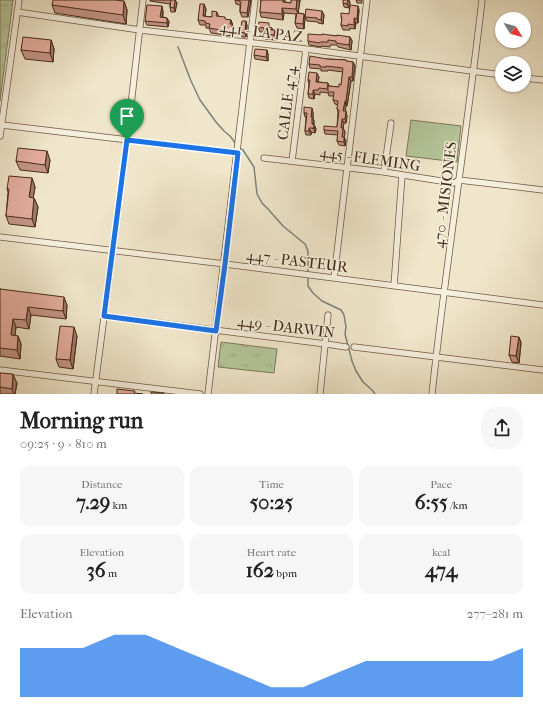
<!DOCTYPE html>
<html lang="en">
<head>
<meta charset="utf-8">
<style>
	:root { --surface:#fff; --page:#f6f6f6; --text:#222; --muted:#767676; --accent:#1a73e8 }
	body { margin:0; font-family:"IM FELL French Canon",serif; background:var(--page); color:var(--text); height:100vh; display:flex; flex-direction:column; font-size:15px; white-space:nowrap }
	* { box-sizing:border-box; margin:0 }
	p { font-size:13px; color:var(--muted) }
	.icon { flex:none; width:22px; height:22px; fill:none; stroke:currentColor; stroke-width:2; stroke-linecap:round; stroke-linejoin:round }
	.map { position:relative; height:394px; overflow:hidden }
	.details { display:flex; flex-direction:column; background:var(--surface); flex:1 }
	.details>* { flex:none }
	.needle { width:26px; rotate:127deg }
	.tools { position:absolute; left:495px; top:12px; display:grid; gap:8px }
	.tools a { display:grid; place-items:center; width:36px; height:36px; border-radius:50%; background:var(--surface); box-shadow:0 1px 3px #0004; font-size:20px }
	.pin { position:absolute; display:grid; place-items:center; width:34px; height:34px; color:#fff; margin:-41px -17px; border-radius:50% 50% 50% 0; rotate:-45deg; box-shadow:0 0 4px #0007 }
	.pin .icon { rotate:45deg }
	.round { display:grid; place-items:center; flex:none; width:42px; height:42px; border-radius:16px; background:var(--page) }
	.headline { display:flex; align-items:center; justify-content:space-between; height:68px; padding:0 20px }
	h1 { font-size:22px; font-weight:700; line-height:30px }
	.stats { display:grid; grid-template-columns:repeat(3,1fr); gap:6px; height:68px; padding:4px 20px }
	.stats div { display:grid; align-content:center; border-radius:10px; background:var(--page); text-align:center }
	.stats b { font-size:20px; font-weight:700 }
	.stats small { font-size:11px; font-weight:400 }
	.stats p { font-size:11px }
	.chart { height:112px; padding:8px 20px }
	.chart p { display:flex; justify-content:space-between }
	.chart svg { width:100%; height:72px; margin-top:4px; fill:var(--accent); opacity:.7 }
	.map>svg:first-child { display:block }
	.grass { fill:url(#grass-tufts); stroke:#7e795a }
	.pitch { fill:#b5c69b; stroke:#7e795a }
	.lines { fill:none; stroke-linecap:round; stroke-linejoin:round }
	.stream { stroke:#7b837d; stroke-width:1.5 }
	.minor-casing { stroke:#705a46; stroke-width:7 }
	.minor { stroke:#f5efdd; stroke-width:5.5 }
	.wall { fill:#c49588; stroke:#462c19 }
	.shaded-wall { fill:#a0796f; stroke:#462c19 }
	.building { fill:#e4ad9e; stroke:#462c19 }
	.route-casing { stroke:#fff; stroke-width:8 }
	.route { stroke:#1a73e8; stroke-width:5 }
	.labels { text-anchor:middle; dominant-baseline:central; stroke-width:3; stroke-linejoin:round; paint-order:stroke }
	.street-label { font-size:15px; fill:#462c19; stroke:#f5efdd }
</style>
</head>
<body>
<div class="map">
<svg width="543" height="394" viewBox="0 0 543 394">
	<defs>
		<pattern id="grass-tufts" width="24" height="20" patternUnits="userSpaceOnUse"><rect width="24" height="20" fill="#b5c69b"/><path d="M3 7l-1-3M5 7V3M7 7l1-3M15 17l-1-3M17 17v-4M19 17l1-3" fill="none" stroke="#9daa85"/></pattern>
	</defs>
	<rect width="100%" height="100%" fill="#f0e6cb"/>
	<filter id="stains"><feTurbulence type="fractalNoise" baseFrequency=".005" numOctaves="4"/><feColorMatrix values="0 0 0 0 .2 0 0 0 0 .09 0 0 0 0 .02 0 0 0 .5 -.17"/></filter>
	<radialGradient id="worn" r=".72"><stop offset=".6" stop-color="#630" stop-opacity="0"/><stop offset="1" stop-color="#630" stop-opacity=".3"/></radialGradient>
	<path class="grass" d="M0,0H13L0,101Z
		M221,342L277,349L274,373L218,367Z"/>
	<path class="pitch" d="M411,120L461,126L457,162L406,156Z"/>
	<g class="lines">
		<path class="stream" d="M178,47L191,81L200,100L216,122L224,131L230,136L236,144
			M240,148L243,150L254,167L257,194L262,203L268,209L283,226L305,244L308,251V272
			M308,276V286L313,293L322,301L341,310L344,315L346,327L345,334L352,361L356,371L363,382L372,390L375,394"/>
		<defs>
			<path id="minor" d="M17,12L140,30L306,49L502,75
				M524,78L543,80
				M2,125L238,153
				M0,136L19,0
				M264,158L384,172L454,183L459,180L543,190
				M292,161L306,49
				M384,172L391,123
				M0,237L225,264L543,305
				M334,278L367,0
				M394,286L402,175
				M104,316L326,344L346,347
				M354,347L543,370
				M0,370L200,394
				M94,394L127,140L143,0
				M208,394L255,0
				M320,394L328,315
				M432,394C446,262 467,132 482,0"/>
		</defs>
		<use href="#minor" class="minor-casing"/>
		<use href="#minor" class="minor"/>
	</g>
	<path class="wall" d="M150,0H175L177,3L175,12H171L170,7V4L150,1Z
		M235,0H251L248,17H242L240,12V5L236,4Z
		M261,0H285V2L291,3L300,0L298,13L304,14L305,18L304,29L297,28L295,23L296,14L284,13L283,20L261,17L260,12Z
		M356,0H362V3H357Z
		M124,1L127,10L126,24L55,13L52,5Z
		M350,2L349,8L344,7L343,3Z
		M358,6L359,10L358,23H356L355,29L350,28V30H343L341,25L342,19L341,17L349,14Z
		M206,9L205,17H212L217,12L219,17L226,20H231L234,29L233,36L211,33L209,28H206V25H200L198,20Z
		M163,11V17L167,18L169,22L168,27L147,25L145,21Z
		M324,15L323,24L318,23V22L307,21L305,17Z
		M246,21L247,26L246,37H242L240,32Z
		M258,27L272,28L273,30L276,35V40L265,39L264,34V32H260Z
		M322,35L350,37L352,41L351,50L338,47L337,45H330V47L321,46V47L309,45L308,41Z
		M51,40L54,49L53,62L25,59L21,50Z
		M267,50L268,54V61L255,59L254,55Z
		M327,59L346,60V61L353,62L355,66L353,81H351L347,106L346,105L345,111L347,116L346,123H344L343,128L345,132L344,137L346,141L345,146L339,145L337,141L338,135L325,134L324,130L337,127L338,112L337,109L338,105L335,104L333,100L334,96H329L328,93L320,92V95L315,94L314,99L309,98L308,94L309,84L308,80L319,77L318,82L328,83L329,86L339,87L341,85L343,72L328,70V71H321V69L310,68L309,64Z
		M313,112V118L314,121V124L316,129L315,133L311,132V135H306L305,131L306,117H305L304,113Z
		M50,160L48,173L20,170L16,161Z
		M32,178L35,187L33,198H34L38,207L35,227L9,224L6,216L8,192L7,189Z
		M0,289L67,305L66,319L31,315L29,329L16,327L15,335L18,336L21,344L20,359L0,356Z
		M77,336L73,369L59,367L56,359Z
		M519,337L521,343L519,363L512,362L509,355Z
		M0,373L17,383L15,394H0Z"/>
	<path class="shaded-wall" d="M175,0L177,3L175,12L174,8Z
		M249,0H251L248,17L247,13Z
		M297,0H300L298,14L296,9Z
		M348,0H349L350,2L349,8L347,4Z
		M124,1L127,10L126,24L123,15Z
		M204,4L206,9L204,21L203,16Z
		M162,6L163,11L162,21L160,17Z
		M358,6L359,10L358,23L357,19Z
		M282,8L284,13L283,20L282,14Z
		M322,11L324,15L323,24L321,20Z
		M304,14L305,18L304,29L303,24Z
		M167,18L169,22L168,27L167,23Z
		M354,18L356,23L355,29L354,25Z
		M231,20L234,29L233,36L230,24Z
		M246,21L247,26L246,37L245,33Z
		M275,30L276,35V40L274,35Z
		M350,37L352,41L351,50L349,45Z
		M51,40L54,49L53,62L50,53Z
		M267,50L268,54V61L266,57Z
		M353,62L355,66L353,81L352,77Z
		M317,73L319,77L317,86L316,82Z
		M349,77L351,81L347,106L346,101Z
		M313,90L315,94L314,99L313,94Z
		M345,101L346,105L345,115L343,111Z
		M312,108L313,112V118L314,121L313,129L312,124L311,117Z
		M346,111L347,116L346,123L345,119Z
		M342,119L344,123L343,128L345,132L344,141L342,137L341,128Z
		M314,125L316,129L315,133L314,128Z
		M309,128L311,132V135L309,131Z
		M344,137L346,141L345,146L344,142Z
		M47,151L50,160L48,173L45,165Z
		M32,178L35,187L32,206L29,197Z
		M34,198L38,207L35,227L32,219Z
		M64,297L67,305L66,319L63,311Z
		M28,307L31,315L29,329L26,320Z
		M13,319L16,327L14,343L11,335Z
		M74,327L77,336L73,369L70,360Z
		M18,336L21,344L20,359L17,350Z
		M519,337L521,343L519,363L516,356Z
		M13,374L17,383L15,394H14L12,389Z"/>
	<path class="building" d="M53,0H115L124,1L123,15L52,5Z
		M171,0H175L174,8L170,7Z
		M235,0H249L247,13L240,12L241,2H240V1Z
		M261,0H283V2L291,3V0H297L296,9L282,8V14L260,12Z
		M343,0H348L347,4L343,3Z
		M200,4H204L203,16L212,17V11L217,12L216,16L225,17V19L231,20L230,24H232V32L209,28L210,24L205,23V21L198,20Z
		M147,5L162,6L160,17L167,18V23L145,21Z
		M350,5L358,6L357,19L354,18V25L348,24V26L341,25L342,17H341V13L349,14Z
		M306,9L322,11L321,20L317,19V18L305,17Z
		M297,13L304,14L303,24L295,23Z
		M242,21H246L245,33L240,32Z
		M259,22L269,23V27L272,28L271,30H275L274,35L264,34V28L258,27Z
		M308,34L322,35V34L337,36V35L350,37L349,45L336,43V41L328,40V42H320L319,43L308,41Z
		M23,37L51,40L50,53L21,50Z
		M255,49L267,50L266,57L254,55Z
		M310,56L327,59L346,60V61L353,62L352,77H349L346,101H345L343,111H346L345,119H342L341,128H343L342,137H344V142L337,141L338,131L324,130V126L337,127L339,110L337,109L338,101L333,100L334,92H328V86L339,87V84L341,85L343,68L326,66V67H320V65L309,64Z
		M309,72L317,73L316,82L328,83L327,89L319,88L318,90H313V94H308L310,80H308Z
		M304,107L312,108L311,117H312V124L314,125V128H309V131H305L307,113H304Z
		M18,148L47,151L45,165L16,161Z
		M9,176L32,178L29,197L34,198L32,219L6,216L9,189H7Z
		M0,289L64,297L63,311L28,307L26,320L13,319L11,335L18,336L17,350L0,348Z
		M60,326L74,327L70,360L56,359Z
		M511,336L519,337L516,356L509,355Z
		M0,373L13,374L12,389L0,387Z
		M117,389L135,391L134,393L143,394H117Z
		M151,392L164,393V394H151Z"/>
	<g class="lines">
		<defs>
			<path id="route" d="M127,140L238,153L225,264L216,331L104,316Z"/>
		</defs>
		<use href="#route" class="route-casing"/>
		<use href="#route" class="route"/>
	</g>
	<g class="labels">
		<g class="street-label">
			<text transform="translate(261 32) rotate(7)">441 - LA PAZ</text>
			<text transform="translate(287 103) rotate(-83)">CALLE 474</text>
			<text transform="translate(370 159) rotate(8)">445 - FLEMING</text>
			<text transform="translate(445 195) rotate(-83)">470 - MISIONES</text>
			<text transform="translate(297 261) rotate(7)">447 - PASTEUR</text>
			<text transform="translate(286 327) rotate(7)">449 - DARWIN</text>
		</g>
	</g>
	<rect width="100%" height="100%" filter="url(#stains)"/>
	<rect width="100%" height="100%" fill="url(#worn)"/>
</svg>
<div class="tools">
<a><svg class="needle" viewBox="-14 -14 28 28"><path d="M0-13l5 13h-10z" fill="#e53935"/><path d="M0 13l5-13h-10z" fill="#767676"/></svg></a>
<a><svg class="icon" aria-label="layers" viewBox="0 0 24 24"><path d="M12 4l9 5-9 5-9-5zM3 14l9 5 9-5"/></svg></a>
</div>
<div class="pin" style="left:127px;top:140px;background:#1e9e55"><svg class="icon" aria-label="arrive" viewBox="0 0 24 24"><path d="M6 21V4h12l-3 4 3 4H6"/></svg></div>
</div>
<section class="details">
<div class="headline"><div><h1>Morning run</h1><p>09:25 · 9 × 810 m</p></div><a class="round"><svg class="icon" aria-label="share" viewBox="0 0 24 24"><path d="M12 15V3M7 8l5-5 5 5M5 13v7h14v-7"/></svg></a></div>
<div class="stats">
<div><p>Distance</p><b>7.29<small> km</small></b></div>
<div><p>Time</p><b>50:25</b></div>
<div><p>Pace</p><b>6:55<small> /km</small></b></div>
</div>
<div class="stats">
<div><p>Elevation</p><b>36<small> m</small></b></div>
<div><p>Heart rate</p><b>162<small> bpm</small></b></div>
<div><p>kcal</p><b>474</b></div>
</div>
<div class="chart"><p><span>Elevation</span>277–281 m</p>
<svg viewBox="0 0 160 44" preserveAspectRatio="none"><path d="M0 44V14L10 14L20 14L30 6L40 6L50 14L60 22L70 30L80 38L90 38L100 30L110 22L120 22L130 22L140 22L150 22L160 14V44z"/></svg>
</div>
</section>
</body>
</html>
